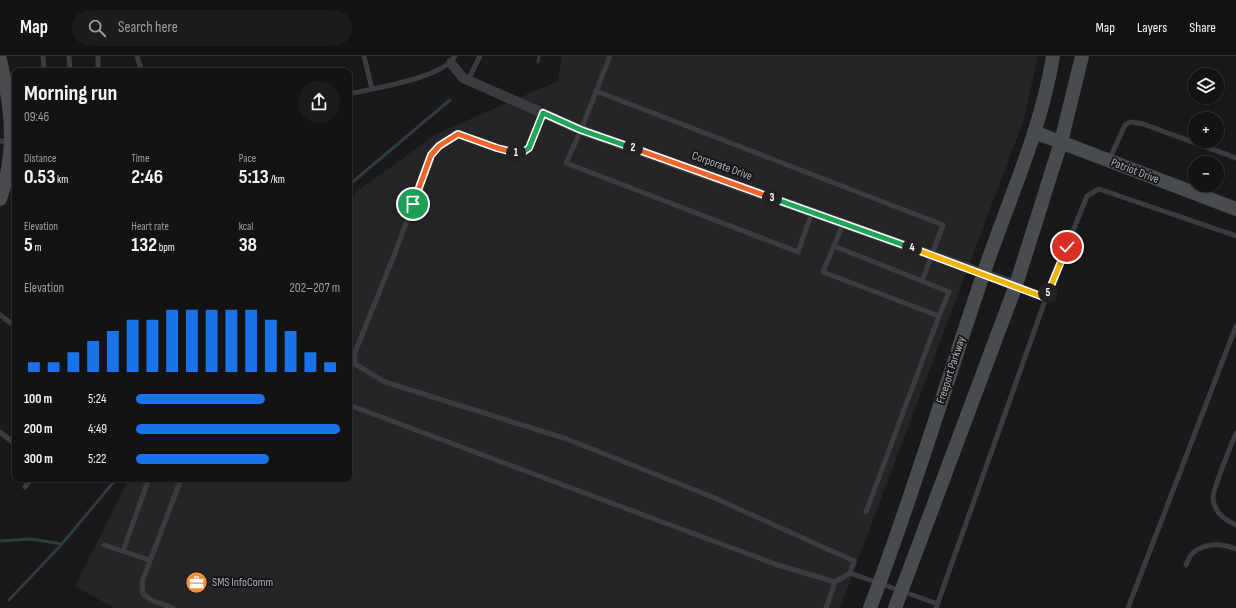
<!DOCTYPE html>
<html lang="en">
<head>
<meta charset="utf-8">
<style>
	:root { --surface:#131314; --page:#1c1c1d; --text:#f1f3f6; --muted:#9d9ea0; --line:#323234; --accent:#1a73e8 }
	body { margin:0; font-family:"Sofia Sans Condensed",sans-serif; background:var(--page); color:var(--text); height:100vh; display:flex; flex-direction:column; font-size:15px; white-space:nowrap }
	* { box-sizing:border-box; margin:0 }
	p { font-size:13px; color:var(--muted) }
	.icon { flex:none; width:22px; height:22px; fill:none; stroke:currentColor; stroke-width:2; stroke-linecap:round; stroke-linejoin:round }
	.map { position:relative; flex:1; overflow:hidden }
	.sheet { position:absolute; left:12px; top:12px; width:340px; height:414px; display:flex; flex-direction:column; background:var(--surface); border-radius:8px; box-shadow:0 1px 3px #0004,0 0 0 1px var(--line) }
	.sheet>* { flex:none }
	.fabs { position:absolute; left:1188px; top:12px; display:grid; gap:8px }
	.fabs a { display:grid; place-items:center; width:36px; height:36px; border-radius:50%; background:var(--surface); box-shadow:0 1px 3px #0004,0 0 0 1px var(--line); font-size:20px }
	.pin { position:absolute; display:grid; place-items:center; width:34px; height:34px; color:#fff; margin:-17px; border:2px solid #fff; border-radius:50%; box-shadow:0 1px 4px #0007 }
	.km { position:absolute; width:20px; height:20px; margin:-10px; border-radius:50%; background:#222; color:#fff; font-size:11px; line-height:20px; text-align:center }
	.round { display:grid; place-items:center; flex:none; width:42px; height:42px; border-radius:21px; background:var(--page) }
	.summary { display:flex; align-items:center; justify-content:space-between; height:68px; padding:0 12px }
	h1 { font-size:22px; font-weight:700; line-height:30px }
	.stats { display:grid; grid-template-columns:repeat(3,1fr); gap:6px; height:68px; padding:4px 12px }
	.stats div { display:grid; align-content:center }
	.stats b { font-size:20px; font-weight:700 }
	.stats small { font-size:11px; font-weight:400 }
	.stats p { font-size:11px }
	.chart { height:112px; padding:8px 12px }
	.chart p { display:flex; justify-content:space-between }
	.chart svg { width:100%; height:72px; margin-top:4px; stroke:var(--accent); stroke-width:6 }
	ul { padding:0 12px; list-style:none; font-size:13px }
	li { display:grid; grid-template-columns:64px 48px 1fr; align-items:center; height:30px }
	li i { height:10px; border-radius:5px; background:var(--accent) }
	header { display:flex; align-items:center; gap:24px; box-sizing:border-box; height:56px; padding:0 20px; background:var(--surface); border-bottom:1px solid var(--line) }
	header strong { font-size:19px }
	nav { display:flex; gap:22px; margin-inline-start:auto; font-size:14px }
	.search { width:280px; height:36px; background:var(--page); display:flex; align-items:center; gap:10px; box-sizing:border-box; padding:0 14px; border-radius:22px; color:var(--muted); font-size:15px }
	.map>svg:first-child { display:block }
	.built { fill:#252528 }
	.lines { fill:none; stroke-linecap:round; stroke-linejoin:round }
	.stream { stroke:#2e3b3f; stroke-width:3 }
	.lane { stroke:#3a3c40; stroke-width:5 }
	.street { stroke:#3a3c40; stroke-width:10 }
	.secondary { stroke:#484b50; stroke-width:14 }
	.split-1-casing { stroke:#fff; stroke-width:8 }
	.split-2-casing { stroke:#fff; stroke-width:8 }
	.split-3-casing { stroke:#fff; stroke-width:8 }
	.split-4-casing { stroke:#fff; stroke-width:8 }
	.split-5-casing { stroke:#fff; stroke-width:8 }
	.split-6-casing { stroke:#fff; stroke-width:8 }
	.split-1 { stroke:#f0652b; stroke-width:5 }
	.split-2 { stroke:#22a559; stroke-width:5 }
	.split-3 { stroke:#f0652b; stroke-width:5 }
	.split-4 { stroke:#22a559; stroke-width:5 }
	.split-5 { stroke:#f5b400; stroke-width:5 }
	.split-6 { stroke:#f5b400; stroke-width:5 }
	.labels { text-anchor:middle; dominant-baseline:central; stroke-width:3.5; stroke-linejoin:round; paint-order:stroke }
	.street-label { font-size:12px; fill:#abb3ba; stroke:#141416 }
	.poi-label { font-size:12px; fill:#abb3ba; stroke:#141416; text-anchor:start }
</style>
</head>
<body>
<header>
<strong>Map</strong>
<div class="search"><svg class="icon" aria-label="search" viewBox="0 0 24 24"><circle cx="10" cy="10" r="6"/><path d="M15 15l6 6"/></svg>Search here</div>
<nav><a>Map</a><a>Layers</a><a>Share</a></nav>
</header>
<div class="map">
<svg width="1236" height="552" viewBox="0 0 1236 552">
	<rect width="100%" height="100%" fill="#19191b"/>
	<path class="built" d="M562,0H1038L1024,63L840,552H114L75,530L127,427L131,423H349V146L355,137L436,78L558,25Z"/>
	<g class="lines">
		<path class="stream" d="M538,6L539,0
			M349,129L450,44
			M0,485L31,483L62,488L116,423
			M9,544L61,489"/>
		<path class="lane" d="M43,0L44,15
			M69,0L70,15
			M98,0V15
			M137,0L141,13L139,15
			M364,0L372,33
			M610,0L581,74L566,107L798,196L812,156
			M468,24L480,0
			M596,35L943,169L922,225L949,236L939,260L823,216L843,168
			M349,38C374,32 444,22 455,0
			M0,85H10
			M1109,104L1125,69L1130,66L1143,68L1236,102
			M834,190L922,225
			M1017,230L1046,242
			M0,259L15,270
			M349,349L775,508L835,526L850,517L854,505L710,440L567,383L385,326L355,308L354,299L395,197L431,99L439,90L458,78L497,92L521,98L529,92L543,57
			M0,376L15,388
			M1236,377C1232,387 1212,435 1213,442C1214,455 1224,464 1236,469
			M25,431L31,423
			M866,456L939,260
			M104,489L149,504
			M123,495L148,425
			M1186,509C1188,505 1190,498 1194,496C1206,486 1223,488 1236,493
			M850,517L938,548
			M173,552L151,544L143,538L142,526L181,423
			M826,552L835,526
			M936,552L1046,242L1087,140L1099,133L1236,180
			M1128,552L1236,270"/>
		<path class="street" d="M451,7L463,22L581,74L1016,229"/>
		<path class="secondary" d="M0,4C12,51 17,96 0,143
			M1034,76L1236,153
			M870,552C912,443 945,330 983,219C1007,147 1041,76 1053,0
			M895,552L1016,229L1061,86L1082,0"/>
	</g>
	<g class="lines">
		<defs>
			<path id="split-1" d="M413,148L431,99L439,90L458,78L497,92L516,97"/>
			<path id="split-2" d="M516,97L520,98L529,92L543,57L581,74L633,92"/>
			<path id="split-3" d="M633,92L772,142"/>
			<path id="split-4" d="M772,142L912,192"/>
			<path id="split-5" d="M912,192L1046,242L1048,237"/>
			<path id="split-6" d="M1048,237L1067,191"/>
		</defs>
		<use href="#split-1" class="split-1-casing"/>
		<use href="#split-2" class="split-2-casing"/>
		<use href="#split-3" class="split-3-casing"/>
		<use href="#split-4" class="split-4-casing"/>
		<use href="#split-5" class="split-5-casing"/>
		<use href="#split-6" class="split-6-casing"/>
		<use href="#split-1" class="split-1"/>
		<use href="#split-2" class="split-2"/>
		<use href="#split-3" class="split-3"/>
		<use href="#split-4" class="split-4"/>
		<use href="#split-5" class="split-5"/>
		<use href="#split-6" class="split-6"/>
	</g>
	<defs>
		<symbol id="office-disc" viewBox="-11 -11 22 22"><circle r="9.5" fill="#f2913a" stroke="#141416"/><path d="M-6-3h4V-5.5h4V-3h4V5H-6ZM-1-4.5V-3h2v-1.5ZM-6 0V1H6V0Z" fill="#fff"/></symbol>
	</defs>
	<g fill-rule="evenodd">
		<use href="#office-disc" x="184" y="514" width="25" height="25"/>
	</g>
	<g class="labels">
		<g class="street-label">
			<text transform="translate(722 110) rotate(20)">Corporate Drive</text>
			<text transform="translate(1135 115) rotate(21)">Patriot Drive</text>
			<text transform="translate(951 314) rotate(-72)">Freeport Parkway</text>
		</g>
		<g class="poi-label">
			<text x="212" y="526">SMS InfoComm</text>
		</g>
	</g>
</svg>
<div class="fabs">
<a><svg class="icon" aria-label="layers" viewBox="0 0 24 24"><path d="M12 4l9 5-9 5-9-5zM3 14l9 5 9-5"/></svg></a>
<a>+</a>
<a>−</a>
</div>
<div class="pin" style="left:413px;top:148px;background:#1e9e55"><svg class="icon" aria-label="arrive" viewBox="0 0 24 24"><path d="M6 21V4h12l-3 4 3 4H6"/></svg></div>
<div class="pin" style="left:1067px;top:191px;background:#d93025"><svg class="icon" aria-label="check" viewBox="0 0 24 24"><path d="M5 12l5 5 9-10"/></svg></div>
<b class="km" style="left:516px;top:97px">1</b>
<b class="km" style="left:633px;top:92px">2</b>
<b class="km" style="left:772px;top:142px">3</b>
<b class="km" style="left:912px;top:192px">4</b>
<b class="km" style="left:1048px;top:237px">5</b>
<section class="sheet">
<div class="summary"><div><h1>Morning run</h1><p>09:46</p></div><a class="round"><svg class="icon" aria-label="share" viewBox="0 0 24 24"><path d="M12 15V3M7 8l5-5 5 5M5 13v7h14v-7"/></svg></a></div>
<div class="stats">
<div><p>Distance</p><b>0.53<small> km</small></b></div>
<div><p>Time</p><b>2:46</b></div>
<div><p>Pace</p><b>5:13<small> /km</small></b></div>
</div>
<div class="stats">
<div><p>Elevation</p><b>5<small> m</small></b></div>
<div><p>Heart rate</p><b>132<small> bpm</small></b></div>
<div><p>kcal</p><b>38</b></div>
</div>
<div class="chart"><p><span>Elevation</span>202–207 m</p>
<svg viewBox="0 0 160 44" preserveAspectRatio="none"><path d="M5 44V38M15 44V38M25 44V32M35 44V25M45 44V19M55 44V12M65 44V12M75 44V6M85 44V6M95 44V6M105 44V6M115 44V6M125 44V12M135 44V19M145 44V32M155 44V38"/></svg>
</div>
<ul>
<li><b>100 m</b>5:24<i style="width:63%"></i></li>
<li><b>200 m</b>4:49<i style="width:100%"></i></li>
<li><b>300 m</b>5:22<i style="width:65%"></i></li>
</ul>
</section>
</div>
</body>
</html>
